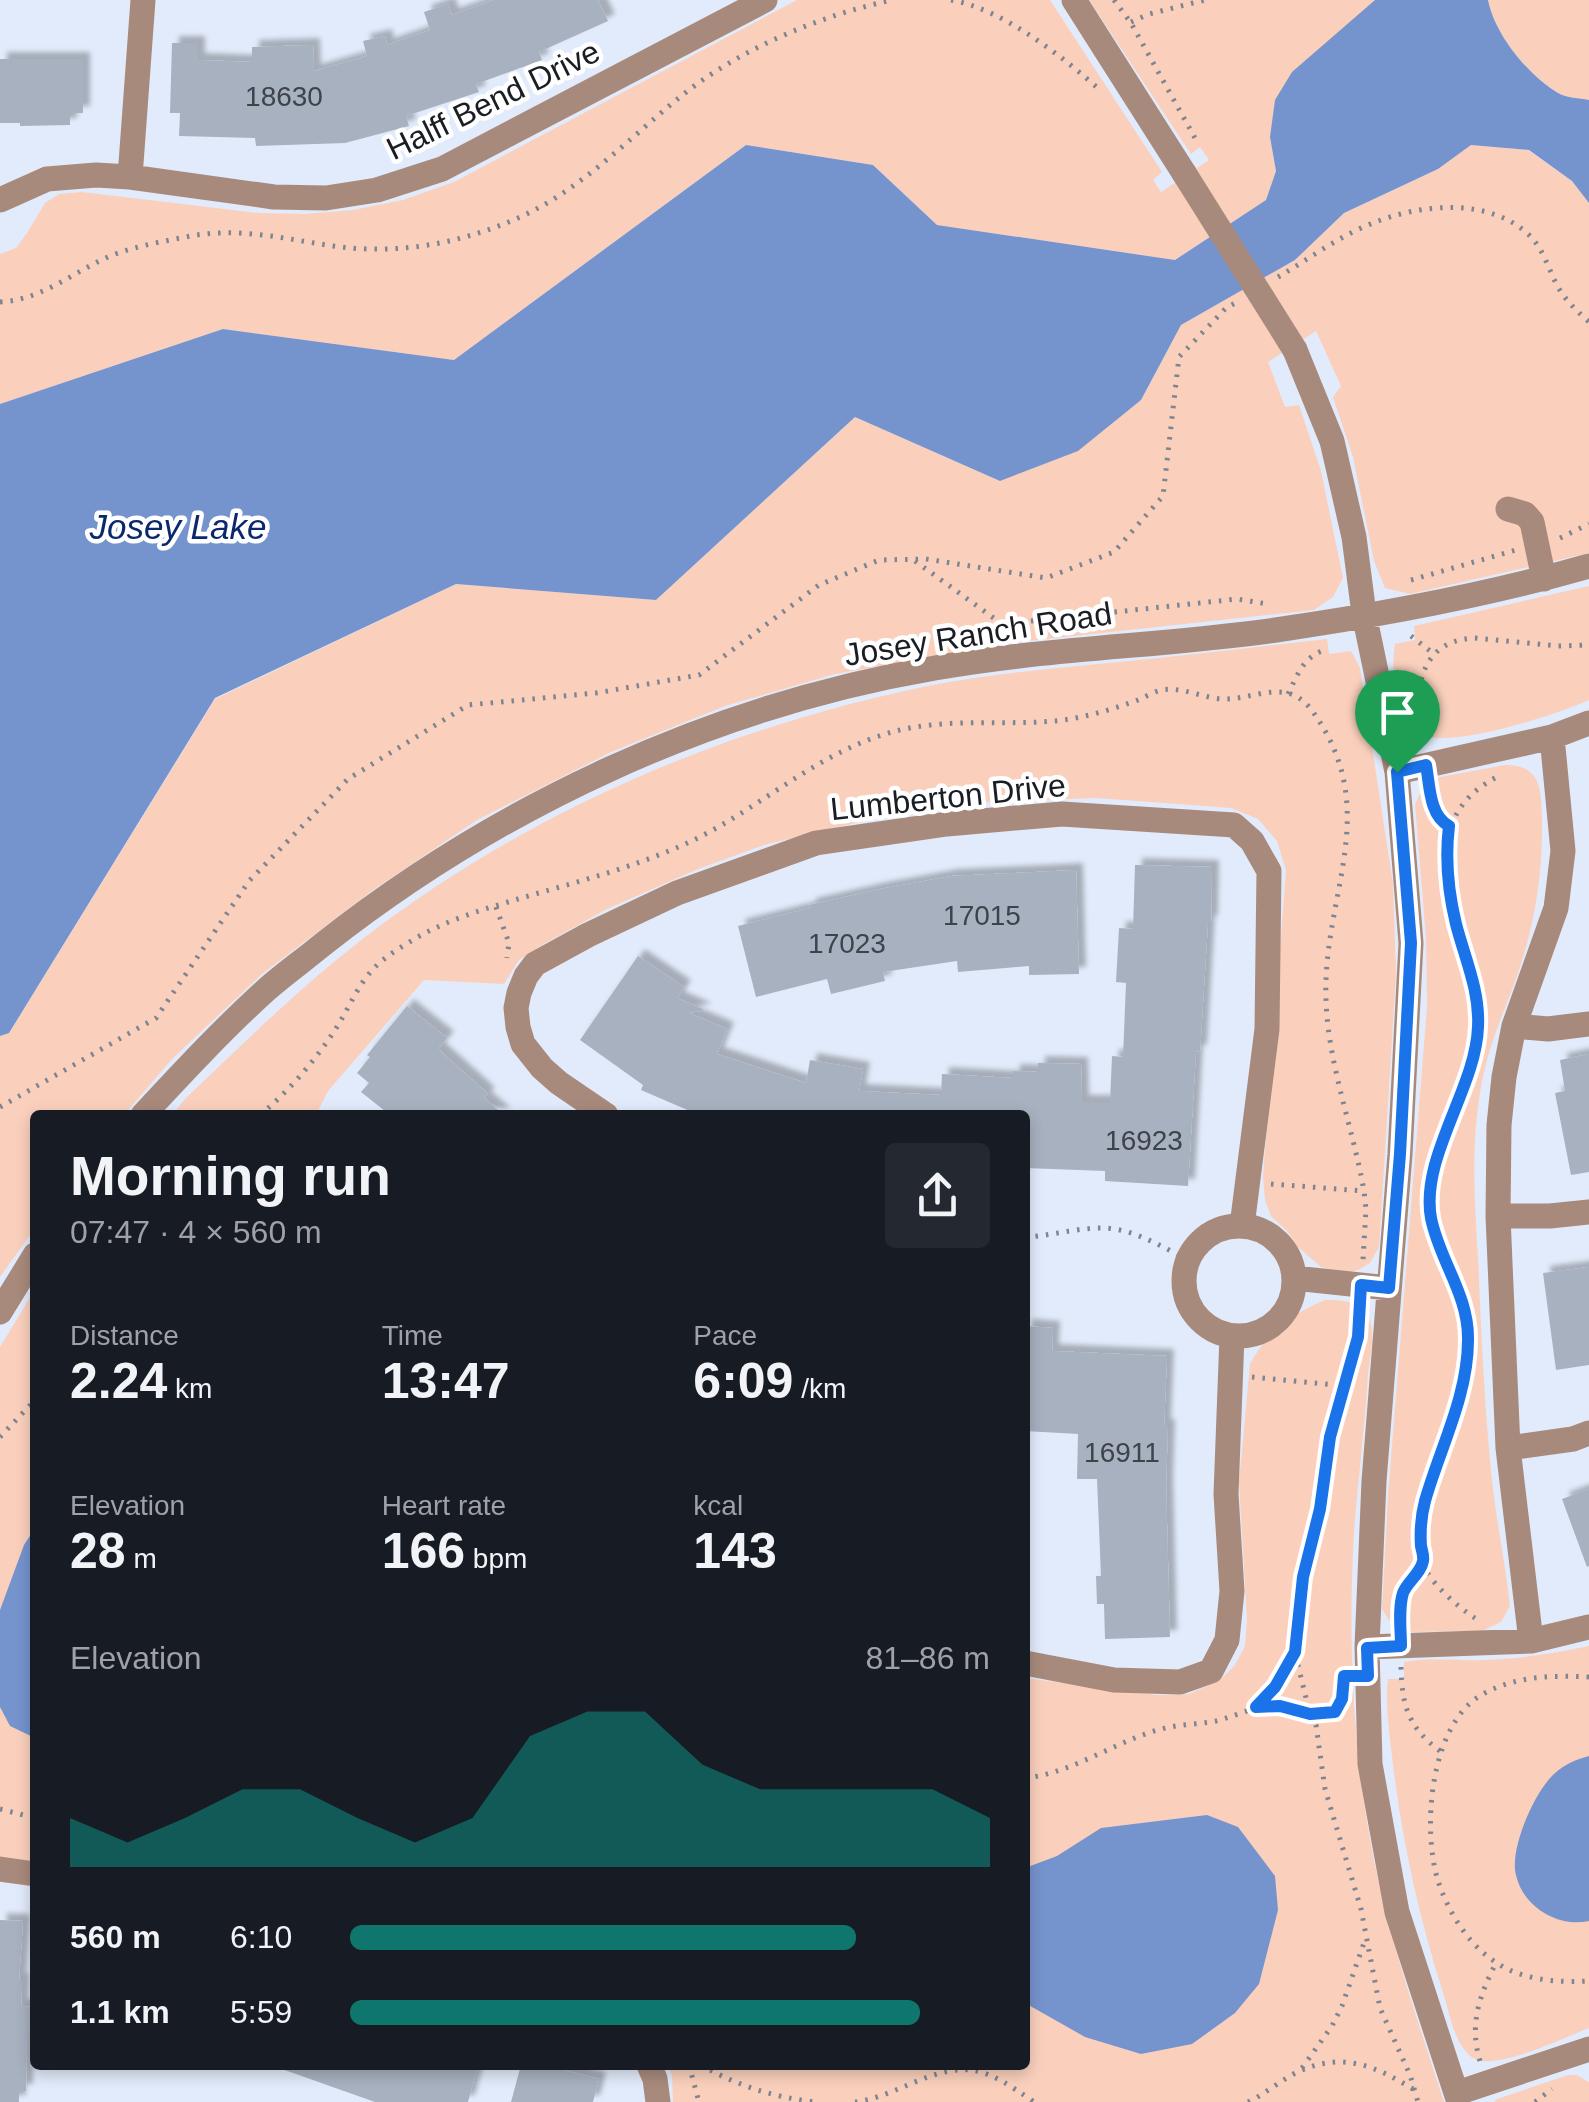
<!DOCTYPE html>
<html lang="en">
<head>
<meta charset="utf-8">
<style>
	:root { --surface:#171b24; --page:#242831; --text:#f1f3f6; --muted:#9ea1a6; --accent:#0f766e }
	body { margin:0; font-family:Arial,sans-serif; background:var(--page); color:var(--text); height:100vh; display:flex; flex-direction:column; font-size:38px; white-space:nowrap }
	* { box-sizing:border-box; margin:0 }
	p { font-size:32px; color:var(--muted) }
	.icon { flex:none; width:55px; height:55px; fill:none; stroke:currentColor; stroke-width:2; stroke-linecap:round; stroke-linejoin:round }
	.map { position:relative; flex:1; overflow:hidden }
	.panel { position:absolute; left:30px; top:1110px; width:1000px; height:960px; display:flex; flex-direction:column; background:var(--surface); border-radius:10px; box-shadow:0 5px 15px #0003 }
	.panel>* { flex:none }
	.pin { position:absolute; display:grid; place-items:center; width:85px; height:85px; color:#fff; margin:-102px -42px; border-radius:50% 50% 50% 0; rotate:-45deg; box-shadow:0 0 10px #0007 }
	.pin .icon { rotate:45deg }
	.round { display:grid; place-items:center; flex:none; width:105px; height:105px; border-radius:10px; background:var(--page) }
	.summary { display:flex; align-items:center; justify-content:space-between; height:170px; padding:0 40px }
	h1 { font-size:55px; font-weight:600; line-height:75px }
	.metrics { display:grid; grid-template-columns:repeat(3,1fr); gap:15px; height:170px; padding:10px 40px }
	.metrics div { display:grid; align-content:center }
	.metrics b { font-size:50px; font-weight:600 }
	.metrics small { font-size:28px; font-weight:400 }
	.metrics p { font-size:28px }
	.chart { height:280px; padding:20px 40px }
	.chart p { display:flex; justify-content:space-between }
	.chart svg { width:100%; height:180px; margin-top:10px; fill:var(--accent); opacity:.7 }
	ul { padding:0 40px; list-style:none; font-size:32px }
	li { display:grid; grid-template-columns:160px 120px 1fr; align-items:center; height:75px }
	li i { height:25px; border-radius:12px; background:var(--accent) }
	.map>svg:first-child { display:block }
	.green { fill:#fad0bd }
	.water { fill:#7593cd }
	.building { fill:#a8b1c0; filter:url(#shadow) }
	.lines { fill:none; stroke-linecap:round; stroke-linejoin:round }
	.path { stroke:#7f8590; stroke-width:5; stroke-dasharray:2.5 8; stroke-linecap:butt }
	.minor { stroke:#a88a7c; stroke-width:25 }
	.minor-bridge { stroke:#a88a7c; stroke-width:25 }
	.route-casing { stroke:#fff; stroke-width:20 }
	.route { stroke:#1a73e8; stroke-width:12 }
	.labels { text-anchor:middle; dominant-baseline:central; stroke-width:9; stroke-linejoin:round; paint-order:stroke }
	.number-label { font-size:28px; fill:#3e424a }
	.street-label { font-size:32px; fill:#1a1d23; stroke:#fff }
	.water-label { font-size:35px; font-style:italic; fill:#0b286c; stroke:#fff }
</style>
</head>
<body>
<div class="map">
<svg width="1589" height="2102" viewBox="0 0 1589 2102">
	<defs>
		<filter id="shadow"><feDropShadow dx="7" dy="-7" stdDeviation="2.5" flood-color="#0004"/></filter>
	</defs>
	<rect width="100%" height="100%" fill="#e2ebfb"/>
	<path class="green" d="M797,0H1050L1162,172L1153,180L1161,192L1209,160L1200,147L1191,154L1089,0H1375L1346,28L1270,137L1276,171L1266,200L1175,260L937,225L873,165L746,145L454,360L223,329L0,404V254L16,248L27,233L45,203L59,194L82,192L259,213L305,214L353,210L403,200L454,182Z
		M1488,0H1589V100C1579,98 1567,98 1558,93C1528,75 1495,35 1488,0Z
		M1471,145L1528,150L1572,181L1589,203V553L1410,594L1385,588L1374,561L1353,457L1333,397L1341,386L1316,331L1268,362L1285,407L1299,405L1321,471L1343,578L1333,597L1314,610L1001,644L835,674L725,706L611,752L477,820L373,890L262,974L172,1059L124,1115H35V1228L0,1277V1036L9,1033L215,699L456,584L656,600L855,417L1000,481L1141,400L1181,325L1295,260L1344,213L1438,169Z
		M1589,586V700C1558,714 1443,753 1415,732C1394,717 1391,667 1395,644L1415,640L1414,626Z
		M1327,639L1329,654L1351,651L1360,668L1393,884L1396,975L1379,1247L1370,1263L1358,1270L1347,1273L1321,1267L1298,1247L1287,1231L1271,1216L1265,1200L1263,1176L1286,870L1277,841L1258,819L1231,808L1096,798L991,802L893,814L764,845L698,869L607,909L542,945L519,960L504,984L424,980L328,1091L316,1115H172L186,1098C243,1044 298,989 360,941C526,812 723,728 928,686C988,674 1048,669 1108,663C1181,656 1254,647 1327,639Z
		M1505,765C1541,765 1541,789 1542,817C1543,869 1536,918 1520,967C1509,1001 1493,1033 1485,1068C1470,1130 1474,1194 1478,1257C1481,1328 1484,1399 1491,1470C1495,1515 1505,1560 1510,1606L1501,1622L1482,1631L1409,1632L1392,1625L1382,1609L1388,1496L1427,1007L1426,938L1415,804L1422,789L1435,778Z
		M35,1289V1866L0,1861V1347Z
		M1325,1300C1342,1300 1363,1301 1370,1321C1375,1336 1370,1358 1368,1374C1365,1427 1358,1480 1354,1533C1347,1654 1354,1780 1382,1897C1399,1967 1422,2034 1444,2102H673L672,2075L667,2065H1025V1678L1157,1695L1189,1694L1220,1680L1235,1665L1245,1646L1247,1619L1239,1482L1250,1364C1265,1334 1294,1312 1325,1300Z
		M1589,1646V2028C1565,2037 1495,2072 1473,2058C1455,2046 1450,2015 1444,1996C1419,1918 1401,1837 1392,1756C1389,1730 1385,1704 1388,1679H1404V1662C1430,1657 1458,1661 1485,1660C1520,1659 1554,1653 1589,1646Z
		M1568,2075H1577L1589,2082V2102H1494L1497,2099Z"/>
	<path class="water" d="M1375,0H1488C1495,35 1528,75 1558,93C1567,98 1579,98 1589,100V203L1572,181L1529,150L1471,145L1438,169L1344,213L1295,260L1181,325L1141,400L1078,451L1000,481L855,417L656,600L456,584L215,698L9,1033L0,1036V404L223,329L454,360L746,145L873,165L937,225L1175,260L1266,200L1276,171L1270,137L1275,100L1292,72Z
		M35,1528V1738L10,1726L0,1707V1610L24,1545Z
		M1589,1756V1921C1558,1928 1523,1907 1516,1875C1509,1849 1535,1791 1554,1774C1565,1764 1575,1760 1589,1756Z
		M1207,1815L1238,1827L1275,1876L1278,1910L1259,1984L1235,2013L1192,2044L1141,2054L1085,2037L1025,2003V1868L1057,1856L1101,1828Z"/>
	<path class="building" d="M494,0H598L608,21L539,52L542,60L476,84L479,92L406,116L409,126L345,143L256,146L255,138L179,136L180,113H170L172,43H198V60L252,62V47L313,45L314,71L367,56L363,41L385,36L387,45L430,30L424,12L448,4L452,15Z
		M0,59H83V113H70V125L20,126V123H0Z
		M1135,865L1212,867L1211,922H1208L1200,1052L1196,1051L1188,1186L1105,1181V1171L1025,1168V1115H699L641,1090L643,1085L580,1040L638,956L684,987L677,998L705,1010L689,1013L727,1029L717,1054L806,1083L810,1060L863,1069L859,1091L941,1095L942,1074L1013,1078V1071L1038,1072V1063L1081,1064L1082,1102H1110L1112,1056L1123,1057L1126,983L1116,982L1119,928L1133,929Z
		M1076,870L1079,974L1029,975V966L958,972L957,961L883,972L885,981L831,994L827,979L756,997L738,926L810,908L809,905L880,889L951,876Z
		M407,1006L447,1038L438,1049L488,1094L484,1098L504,1115H390L361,1092L369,1083L357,1073L370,1057L367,1055Z
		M1589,1054V1172L1571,1175L1555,1093L1565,1091L1560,1060Z
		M1589,1267V1365L1556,1370L1543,1273Z
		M1025,1326L1053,1328L1052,1351L1167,1356L1164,1426H1168L1166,1484L1170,1637L1105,1639L1104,1604H1097L1096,1576H1101L1097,1479H1077L1078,1434L1025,1431Z
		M1589,1489V1566L1587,1567L1562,1499Z
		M0,1920L23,1921L19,1980H22L21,2006L32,2007L31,2030H27L26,2091H19V2102H0Z
		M279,2065H478L468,2102H375L279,2068Z
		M521,2065H544L599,2079L593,2102H511Z"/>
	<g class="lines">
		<path class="path" d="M951,0C1003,9 1063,57 1101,91
			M1114,0L1131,23L1195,138
			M1131,22L1149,14L1205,0
			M1278,277C1309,259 1339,236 1373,223C1420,204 1488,197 1528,234C1544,249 1548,269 1558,287C1566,301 1577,311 1589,322
			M0,302C42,300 73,272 110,256C136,246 164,241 191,236C239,227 286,239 333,246C397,255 459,244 518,218C581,190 627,140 680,97C739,49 819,16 892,0
			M1560,538L1589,524
			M915,561L1002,624L1237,599L1267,604
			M1411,580L1516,550
			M1411,636L1434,654
			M1288,694C1297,676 1303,658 1322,651
			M1422,742C1413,697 1416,640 1475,638L1558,646L1589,645
			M1430,787C1433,804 1434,817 1449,826
			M496,907L509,943L507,958
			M0,1107L156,1018L249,881L348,779L468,705L596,693L699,675L819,585L879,560L926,559L1046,578L1114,552L1163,496L1179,357L1226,308L1239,301
			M260,1115C288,1092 313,1063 333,1033C346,1014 354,993 368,975C379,961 393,952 408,943C440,922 481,910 518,899C569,884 621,871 671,850C745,821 804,761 879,736C937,716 996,726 1055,721C1083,718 1111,710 1138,700C1145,697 1153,692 1161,690C1184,686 1205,700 1228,699C1260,697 1289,678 1313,712C1384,811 1322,895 1326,1000C1328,1064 1353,1128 1364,1191L1366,1209L1363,1260
			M1271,1184L1364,1191
			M1025,1237C1052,1236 1079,1227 1106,1228C1135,1230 1163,1247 1188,1260
			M1358,1336L1331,1437L1320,1509L1303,1577L1295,1653L1310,1714L1316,1725L1325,1789L1361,1909L1380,2008L1410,2075L1418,2102
			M1252,1377L1345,1386
			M0,1437L35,1400
			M1475,1618C1459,1608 1430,1583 1423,1564C1407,1520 1450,1435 1461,1389C1473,1343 1466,1306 1448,1264C1440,1246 1431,1227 1430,1207C1429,1150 1466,1101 1476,1047C1479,1033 1480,1016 1478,1002C1475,977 1465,953 1458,929C1441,869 1433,810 1497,777
			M1401,1621L1404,1593L1423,1564
			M1401,1667C1402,1706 1408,1727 1440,1751
			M1589,1677C1552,1675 1511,1676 1478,1697C1430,1729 1422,1829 1438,1881C1448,1911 1467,1943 1494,1961C1520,1980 1558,1983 1589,1981
			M1257,1707L1275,1687L1295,1653
			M1025,1778C1076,1773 1120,1737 1170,1727C1185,1724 1201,1724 1216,1721C1236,1716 1254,1706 1275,1706C1296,1706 1314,1717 1335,1713L1342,1701
			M0,1809L35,1818
			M1480,2061C1469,2025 1479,1996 1496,1963
			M689,2065L699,2102
			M701,2065C738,2086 773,2097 815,2102
			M1302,2068L1332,2026L1342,2006L1365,1940
			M855,2102C873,2100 891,2092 908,2085C967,2059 984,2067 1034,2102
			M1248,2102C1267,2093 1283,2078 1302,2070C1345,2052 1377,2067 1413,2089
			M1535,2102L1552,2089"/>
		<path class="minor" d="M1074,0L1184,173
			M130,177L143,0
			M0,200L47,179L96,175L130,177L274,197L326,198L377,190L442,169L765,0
			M1295,350L1332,441L1354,537L1364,614L1397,772L1411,943L1400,1154L1374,1481L1367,1647L1370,1764L1397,1912L1459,2102
			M1508,509L1525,514L1532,522L1544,579
			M1397,772L1552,737L1589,723
			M1514,1026L1548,1029L1589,1024
			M143,1115C183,1072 223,1029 266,990C284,974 304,960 322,945C499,805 713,706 935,668C1048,648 1163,646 1276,630C1380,615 1488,595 1589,566
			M606,1115L559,1083L542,1068L523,1044L518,1027L516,1008L519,993L526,976L535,964L588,935L677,893L816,843L947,824L1062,814L1234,825L1252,841L1269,871L1267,1029L1242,1226
			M1498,1216H1550L1589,1212
			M1184 1281a55 55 0 1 1 110 0a55 55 0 1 1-110 0Z
			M1294,1278L1389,1288
			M0,1312L35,1255
			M1508,1448L1573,1439L1589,1433
			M1531,1641L1508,1448L1498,1216L1499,1125L1504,1077L1514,1026L1556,908L1563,851L1552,737
			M1367,1647L1531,1641L1589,1627
			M1025,1663L1114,1680L1180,1682L1211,1671L1227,1640L1232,1591L1226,1494L1232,1336
			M0,1869L35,1874
			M649,2065L655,2079L658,2102
			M1457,2093L1589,2049"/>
		<path class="minor-bridge" d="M1184,173L1295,350"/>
	</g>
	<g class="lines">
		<defs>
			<path id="route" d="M1426,765C1430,786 1429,815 1449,826C1445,859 1448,891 1456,924C1465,959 1480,991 1478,1027C1476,1088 1420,1157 1431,1218C1439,1260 1469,1295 1468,1340C1468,1396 1440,1448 1425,1501C1421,1516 1420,1531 1421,1546C1422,1551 1424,1556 1423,1561C1421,1573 1407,1582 1403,1593C1398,1609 1401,1630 1401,1646L1367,1648L1368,1676H1344L1342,1699L1335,1712L1310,1714L1280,1706L1256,1707L1275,1687L1295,1652L1303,1577L1320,1509L1330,1437L1358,1337L1361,1285L1389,1288L1400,1154L1411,943L1397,772Z"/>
		</defs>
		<use href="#route" class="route-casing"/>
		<use href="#route" class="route"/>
	</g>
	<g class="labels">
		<g class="number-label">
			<text x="284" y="96">18630</text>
			<text x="982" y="915">17015</text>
			<text x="847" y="943">17023</text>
			<text x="1144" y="1140">16923</text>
			<text x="1122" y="1452">16911</text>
		</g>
		<g class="street-label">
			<text transform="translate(493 100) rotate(-26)">Halff Bend Drive</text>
			<text transform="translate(978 634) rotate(-9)">Josey Ranch Road</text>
			<text transform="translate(948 797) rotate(-6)">Lumberton Drive</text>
		</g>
		<g class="water-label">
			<text x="178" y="526">Josey Lake</text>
		</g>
	</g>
</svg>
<div class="pin" style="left:1397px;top:772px;background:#1e9e55"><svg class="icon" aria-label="arrive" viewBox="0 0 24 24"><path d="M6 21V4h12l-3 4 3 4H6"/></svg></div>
<section class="panel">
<div class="summary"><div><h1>Morning run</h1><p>07:47 · 4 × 560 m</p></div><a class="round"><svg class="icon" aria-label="share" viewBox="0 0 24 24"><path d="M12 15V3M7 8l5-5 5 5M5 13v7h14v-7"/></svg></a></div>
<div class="metrics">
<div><p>Distance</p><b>2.24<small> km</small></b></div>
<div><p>Time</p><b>13:47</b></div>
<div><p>Pace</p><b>6:09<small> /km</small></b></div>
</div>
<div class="metrics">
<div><p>Elevation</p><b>28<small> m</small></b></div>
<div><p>Heart rate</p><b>166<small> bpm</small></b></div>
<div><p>kcal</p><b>143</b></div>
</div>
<div class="chart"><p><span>Elevation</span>81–86 m</p>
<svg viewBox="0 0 160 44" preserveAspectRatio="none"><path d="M0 44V32L10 38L20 32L30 25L40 25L50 32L60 38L70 32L80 12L90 6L100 6L110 19L120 25L130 25L140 25L150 25L160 32V44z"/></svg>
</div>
<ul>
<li><b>560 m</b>6:10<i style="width:79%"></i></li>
<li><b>1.1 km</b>5:59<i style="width:89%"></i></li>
</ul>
</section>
</div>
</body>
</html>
